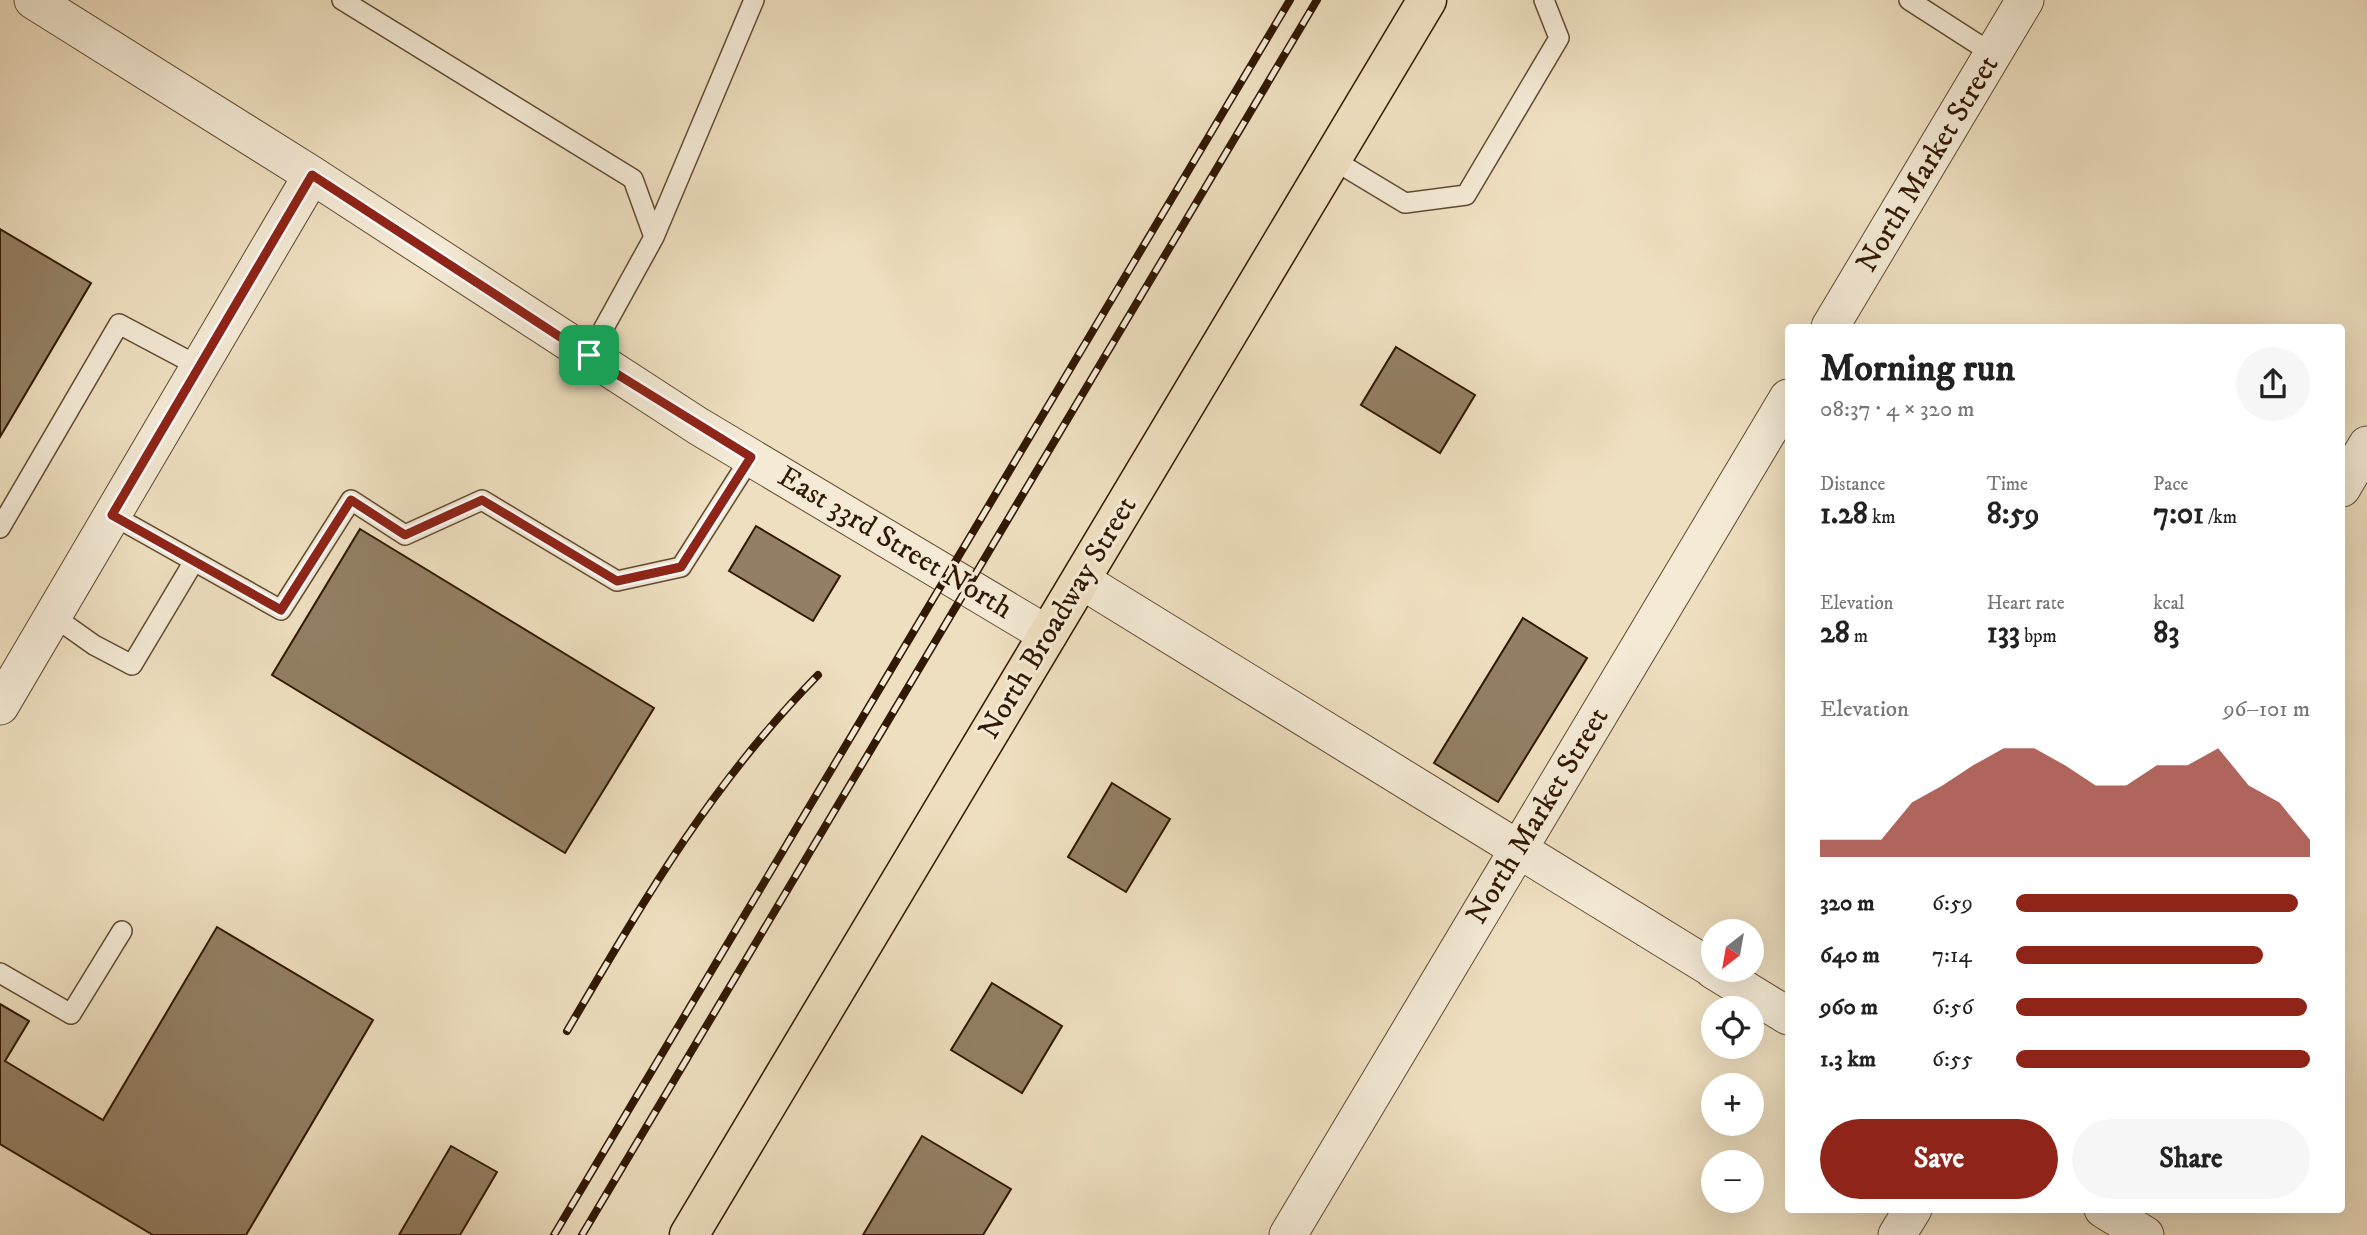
<!DOCTYPE html>
<html lang="en">
<head>
<meta charset="utf-8">
<style>
	:root { --surface:#fff; --page:#f6f6f6; --text:#222; --muted:#767676; --accent:#8f2418 }
	body { margin:0; font-family:"IM FELL DW Pica",serif; background:var(--page); color:var(--text); height:100vh; display:flex; flex-direction:column; font-size:26px; white-space:nowrap }
	* { box-sizing:border-box; margin:0 }
	p { font-size:23px; color:var(--muted) }
	.icon { flex:none; width:38px; height:38px; fill:none; stroke:currentColor; stroke-width:2; stroke-linecap:round; stroke-linejoin:round }
	.map { position:relative; flex:1; overflow:hidden }
	.details { position:absolute; left:1785px; top:324px; width:560px; height:889px; display:flex; flex-direction:column; background:var(--surface); border-radius:7px; box-shadow:0 7px 28px #0002 }
	.details>* { flex:none }
	.needle { width:46px; rotate:211deg }
	.buttons { position:absolute; left:1701px; top:919px; display:grid; gap:14px }
	.buttons a { display:grid; place-items:center; width:63px; height:63px; border-radius:50%; background:var(--surface); box-shadow:0 7px 28px #0002; font-size:35px }
	.pin { position:absolute; display:grid; place-items:center; width:60px; height:60px; color:#fff; margin:-30px; border-radius:14px; box-shadow:0 4px 10px #0006 }
	.round { display:grid; place-items:center; flex:none; width:74px; height:74px; border-radius:37px; background:var(--page) }
	.head { display:flex; align-items:center; justify-content:space-between; height:119px; padding:0 35px }
	h1 { font-size:38px; font-weight:700; line-height:52px }
	.stats { display:grid; grid-template-columns:repeat(3,1fr); gap:10px; height:119px; padding:7px 35px }
	.stats div { display:grid; align-content:center }
	.stats b { font-size:30px; font-weight:700 }
	.stats small { font-size:19px; font-weight:400 }
	.stats p { font-size:19px }
	.chart { height:196px; padding:14px 35px }
	.chart p { display:flex; justify-content:space-between }
	.chart svg { width:100%; height:126px; margin-top:7px; fill:var(--accent); opacity:.7 }
	.primary-button { display:flex; gap:14px; margin-top:auto; padding:14px 35px }
	.primary-button a { flex:1; height:80px; border-radius:42px; background:var(--accent); color:#fff; font-size:28px; font-weight:700; line-height:80px; text-align:center }
	.primary-button a+a { background:var(--page); color:var(--text) }
	ul { padding:0 35px; list-style:none; font-size:23px }
	li { display:grid; grid-template-columns:112px 84px 1fr; align-items:center; height:52px }
	li i { height:18px; border-radius:9px; background:var(--accent) }
	.map>svg:first-child { display:block }
	.building { fill:#937f64; stroke:#311800; stroke-width:2 }
	.lines { fill:none; stroke-linecap:round; stroke-linejoin:round }
	.lane-casing { stroke:#604a30; stroke-width:22 }
	.street-casing { stroke:#604a30; stroke-width:39 }
	.primary-casing { stroke:#311800; stroke-width:41 }
	.lane { stroke:#f4ead6; stroke-width:19 }
	.street { stroke:#f4ead6; stroke-width:37 }
	.primary { stroke:#eedfc0; stroke-width:38 }
	.rail-casing { stroke:#311800; stroke-width:8 }
	.rail { stroke:#f4ead6; stroke-width:5; stroke-dasharray:16; stroke-linecap:butt }
	.route-casing { stroke:#fff; stroke-width:14 }
	.route { stroke:#8f2418; stroke-width:9 }
	.labels { text-anchor:middle; dominant-baseline:central; stroke-width:6; stroke-linejoin:round; paint-order:stroke }
	.street-label { font-size:30px; fill:#311800; stroke:#f4ead6 }
</style>
</head>
<body>
<div class="map">
<svg width="2367" height="1235" viewBox="0 0 2367 1235">
	<rect width="100%" height="100%" fill="#eedfc0"/>
	<filter id="stains"><feTurbulence type="fractalNoise" baseFrequency=".00286" numOctaves="4"/><feColorMatrix values="0 0 0 0 .2 0 0 0 0 .09 0 0 0 0 .02 0 0 0 .5 -.17"/></filter>
	<radialGradient id="worn" r=".72"><stop offset=".6" stop-color="#630" stop-opacity="0"/><stop offset="1" stop-color="#630" stop-opacity=".3"/></radialGradient>
	<path class="building" d="M0,229L91,283L0,437Z
		M1396,347L1475,395L1440,453L1361,405Z
		M756,526L840,576L813,621L729,571Z
		M360,529L654,708L565,853L272,675Z
		M1523,618L1587,658L1498,802L1434,763Z
		M1112,783L1170,819L1126,892L1068,857Z
		M217,927L373,1020L246,1235H153L0,1144V1004L29,1021L5,1061L103,1120Z
		M992,983L1062,1026L1022,1093L951,1050Z
		M922,1136L1011,1189L983,1235H863Z
		M451,1146L497,1172L460,1235H399Z"/>
	<g class="lines">
		<defs>
			<path id="lane" d="M342,0L633,179L654,237L589,355
				M1909,0L1993,54
				M1332,159L1405,203L1466,195L1559,38L1544,0
				M654,237L754,0
				M112,515L281,610L351,500L405,535L482,500L617,581L681,567L751,457
				M0,528L119,324L200,367
				M53,616L94,645L132,665L193,563
				M0,973L71,1014L122,931"/>
			<path id="street" d="M33,0L312,175L698,426L1048,635
				M1830,327L2025,0
				M2342,488L2367,445
				M1081,580L1713,969
				M0,706L312,175
				M1713,970L1788,1016
				M2103,1209L2145,1235
				M1288,1235L1788,398
				M1897,1235L1913,1209"/>
			<path id="primary" d="M689,1235L1427,0"/>
		</defs>
		<use href="#lane" class="lane-casing"/>
		<use href="#street" class="street-casing"/>
		<use href="#primary" class="primary-casing"/>
		<use href="#lane" class="lane"/>
		<use href="#street" class="street"/>
		<use href="#primary" class="primary"/>
		<defs>
			<path id="rail" d="M567,1031C644,900 711,784 818,675
				M554,1235L1290,0
				M582,1235L1317,0"/>
		</defs>
		<use href="#rail" class="rail-casing"/>
		<use href="#rail" class="rail"/>
	</g>
	<g class="lines">
		<defs>
			<path id="route" d="M312,175L620,376L751,457L681,567L617,581L482,500L405,535L351,500L281,610L112,515Z"/>
		</defs>
		<use href="#route" class="route-casing"/>
		<use href="#route" class="route"/>
	</g>
	<g class="labels">
		<g class="street-label">
			<text transform="translate(1928 164) rotate(-59)">North Market Street</text>
			<text transform="translate(895 543) rotate(31)">East 33rd Street North</text>
			<text transform="translate(1058 618) rotate(-59)">North Broadway Street</text>
			<text transform="translate(1538 816) rotate(-59)">North Market Street</text>
		</g>
	</g>
	<rect width="100%" height="100%" filter="url(#stains)"/>
	<rect width="100%" height="100%" fill="url(#worn)"/>
</svg>
<div class="buttons">
<a><svg class="needle" viewBox="-14 -14 28 28"><path d="M0-13l5 13h-10z" fill="#e53935"/><path d="M0 13l5-13h-10z" fill="#767676"/></svg></a>
<a><svg class="icon" aria-label="locate" viewBox="0 0 24 24"><circle cx="12" cy="12" r="6"/><path d="M12 2v4M12 18v4M2 12h4M18 12h4"/></svg></a>
<a>+</a>
<a>−</a>
</div>
<div class="pin" style="left:589px;top:355px;background:#1e9e55"><svg class="icon" aria-label="arrive" viewBox="0 0 24 24"><path d="M6 21V4h12l-3 4 3 4H6"/></svg></div>
<section class="details">
<div class="head"><div><h1>Morning run</h1><p>08:37 · 4 × 320 m</p></div><a class="round"><svg class="icon" aria-label="share" viewBox="0 0 24 24"><path d="M12 15V3M7 8l5-5 5 5M5 13v7h14v-7"/></svg></a></div>
<div class="stats">
<div><p>Distance</p><b>1.28<small> km</small></b></div>
<div><p>Time</p><b>8:59</b></div>
<div><p>Pace</p><b>7:01<small> /km</small></b></div>
</div>
<div class="stats">
<div><p>Elevation</p><b>28<small> m</small></b></div>
<div><p>Heart rate</p><b>133<small> bpm</small></b></div>
<div><p>kcal</p><b>83</b></div>
</div>
<div class="chart"><p><span>Elevation</span>96–101 m</p>
<svg viewBox="0 0 160 44" preserveAspectRatio="none"><path d="M0 44V38L10 38L20 38L30 25L40 19L50 12L60 6L70 6L80 12L90 19L100 19L110 12L120 12L130 6L140 19L150 25L160 38V44z"/></svg>
</div>
<ul>
<li><b>320 m</b>6:59<i style="width:96%"></i></li>
<li><b>640 m</b>7:14<i style="width:84%"></i></li>
<li><b>960 m</b>6:56<i style="width:99%"></i></li>
<li><b>1.3 km</b>6:55<i style="width:100%"></i></li>
</ul>
<div class="primary-button"><a>Save</a><a>Share</a></div>
</section>
</div>
</body>
</html>
